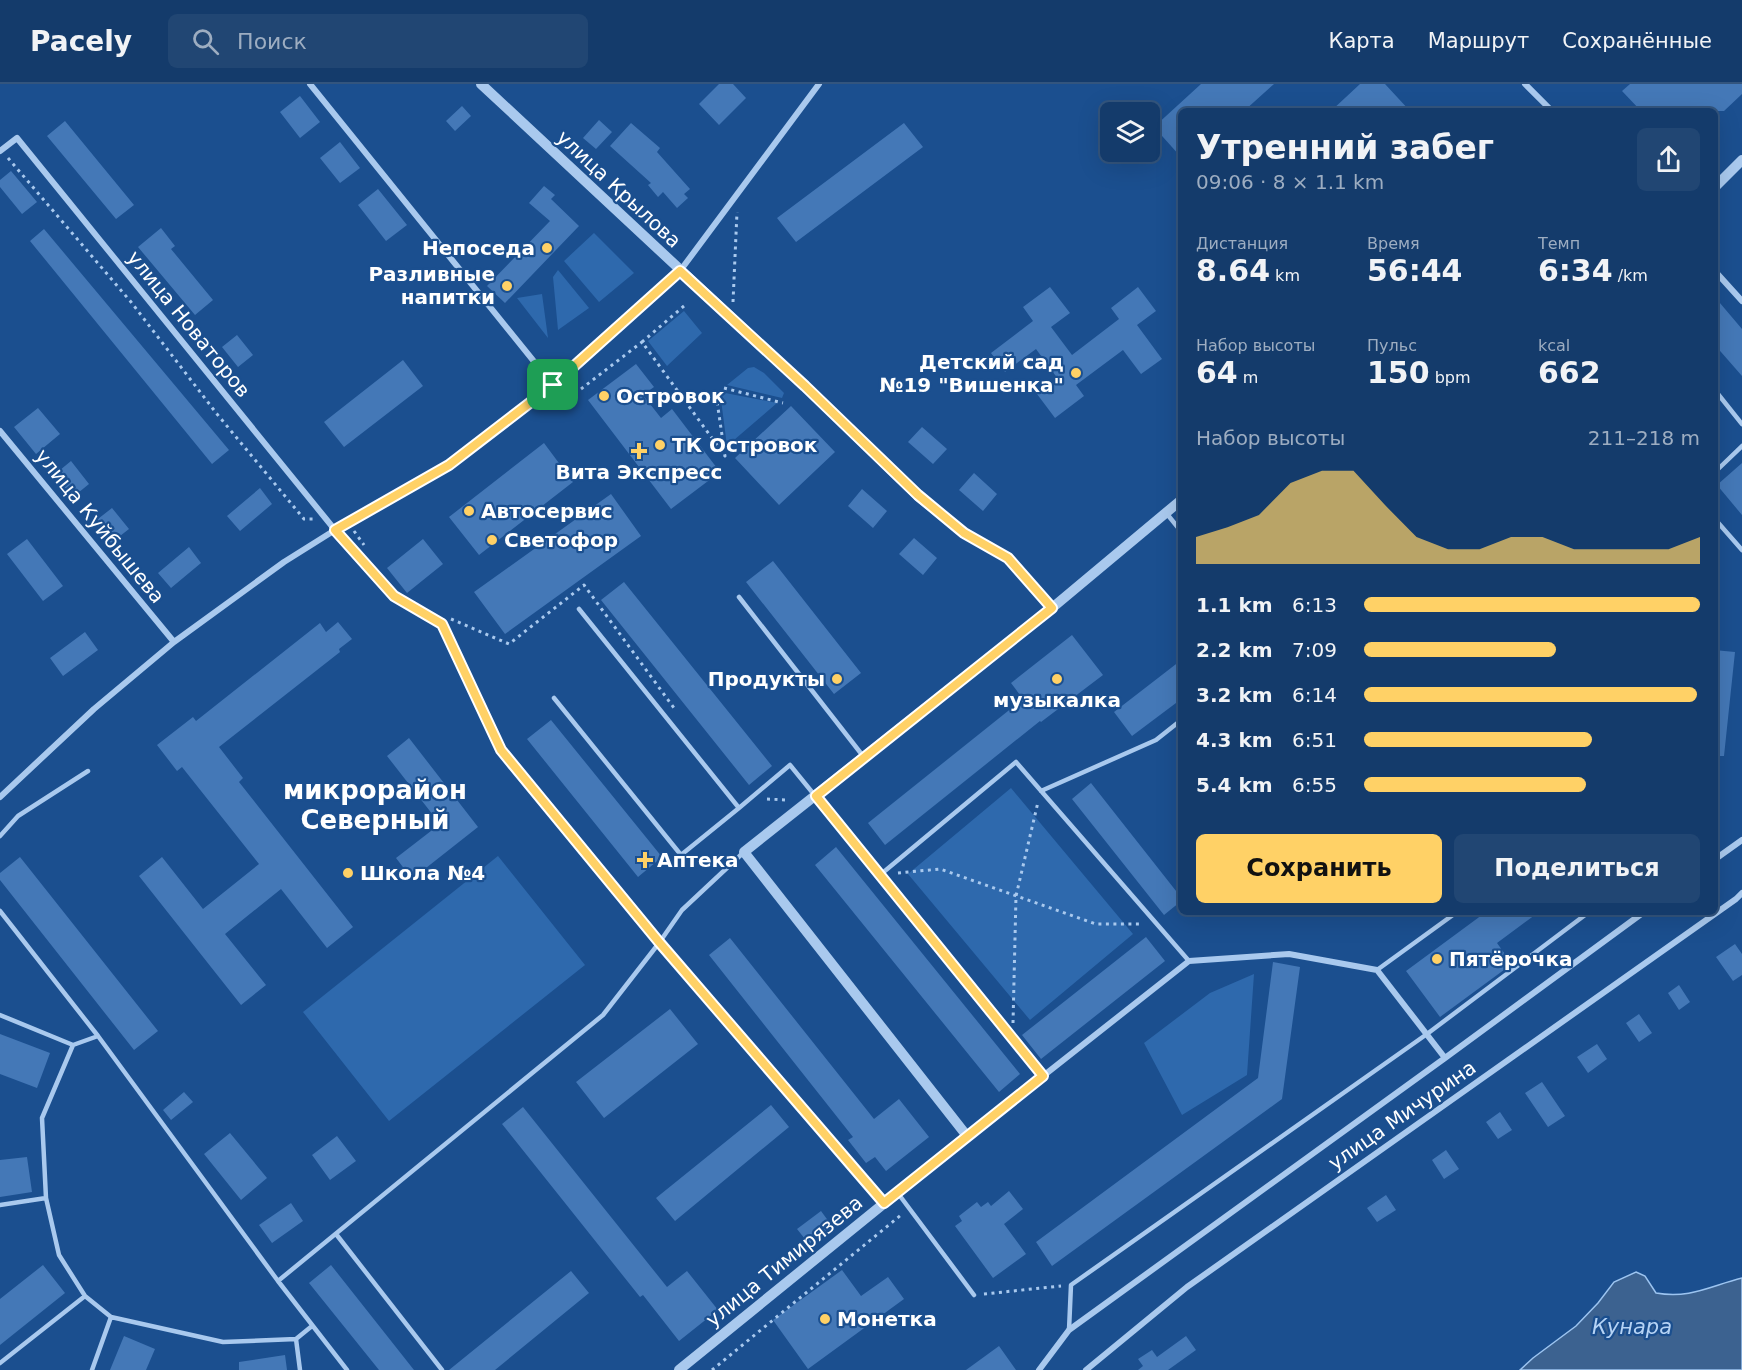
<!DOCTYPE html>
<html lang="ru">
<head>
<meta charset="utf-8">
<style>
	:root { --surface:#143b6b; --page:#214673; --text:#f1f3f6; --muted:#9dadc1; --line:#33557e; --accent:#ffd166 }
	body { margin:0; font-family:"DejaVu Sans",sans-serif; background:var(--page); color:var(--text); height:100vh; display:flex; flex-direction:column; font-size:22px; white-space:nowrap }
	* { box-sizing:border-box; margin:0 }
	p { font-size:20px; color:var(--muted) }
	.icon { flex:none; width:33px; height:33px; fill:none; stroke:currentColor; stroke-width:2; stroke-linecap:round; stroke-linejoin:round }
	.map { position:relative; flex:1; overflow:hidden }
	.drawer { position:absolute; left:1178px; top:24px; width:540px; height:807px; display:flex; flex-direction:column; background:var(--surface); border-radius:9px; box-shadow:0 6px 24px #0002,0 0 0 2px var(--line) }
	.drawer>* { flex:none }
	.controls { position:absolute; left:1100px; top:18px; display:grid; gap:12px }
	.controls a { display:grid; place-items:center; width:60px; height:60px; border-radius:9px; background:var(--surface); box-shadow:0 6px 24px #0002,0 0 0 2px var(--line); font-size:30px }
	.pin { position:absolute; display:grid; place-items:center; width:51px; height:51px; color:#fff; margin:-26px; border-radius:12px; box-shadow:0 3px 9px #0006 }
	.round { display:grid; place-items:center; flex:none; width:63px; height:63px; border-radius:9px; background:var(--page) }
	.head { display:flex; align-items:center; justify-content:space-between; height:102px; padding:0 18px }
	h1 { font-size:33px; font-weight:700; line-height:45px }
	.stats { display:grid; grid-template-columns:repeat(3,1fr); gap:9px; height:102px; padding:6px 18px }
	.stats div { display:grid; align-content:center }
	.stats b { font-size:30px; font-weight:700 }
	.stats small { font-size:16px; font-weight:400 }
	.stats p { font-size:16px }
	.chart { height:168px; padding:12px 18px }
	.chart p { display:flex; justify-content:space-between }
	.chart svg { width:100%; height:108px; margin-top:6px; fill:var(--accent); opacity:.7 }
	.button { display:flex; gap:12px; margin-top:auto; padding:12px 18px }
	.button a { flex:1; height:69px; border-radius:9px; background:var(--accent); color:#111; font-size:24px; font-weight:700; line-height:69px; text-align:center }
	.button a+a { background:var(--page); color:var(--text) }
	ul { padding:0 18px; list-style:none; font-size:20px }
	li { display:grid; grid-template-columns:96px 72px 1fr; align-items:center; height:45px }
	li i { height:15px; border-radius:8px; background:var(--accent) }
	header { display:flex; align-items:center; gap:36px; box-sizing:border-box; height:84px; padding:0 30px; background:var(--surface); border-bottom:2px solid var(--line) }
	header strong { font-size:28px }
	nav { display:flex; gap:33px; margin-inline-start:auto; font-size:21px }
	.search { width:420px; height:54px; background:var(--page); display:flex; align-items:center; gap:15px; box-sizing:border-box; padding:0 21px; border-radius:9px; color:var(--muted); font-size:22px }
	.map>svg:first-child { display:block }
	.green { fill:#2e69ad }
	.water { fill:#3c6290; stroke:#9cc4f0; stroke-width:1.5 }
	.building { fill:#4478b7 }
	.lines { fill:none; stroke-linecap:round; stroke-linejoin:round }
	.path { stroke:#a9c9ee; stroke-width:3; stroke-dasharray:3 4.5; stroke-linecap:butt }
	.service { stroke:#a9c9ee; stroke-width:4.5 }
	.minor { stroke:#a9c9ee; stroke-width:6 }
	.tertiary { stroke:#a9c9ee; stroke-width:10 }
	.route-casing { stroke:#fff; stroke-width:12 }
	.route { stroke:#ffd166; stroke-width:8 }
	.poi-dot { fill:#ffd166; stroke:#1b4f8f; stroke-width:2 }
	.labels { text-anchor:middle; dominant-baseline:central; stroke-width:4.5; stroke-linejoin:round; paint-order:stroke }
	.street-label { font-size:20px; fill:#fff; stroke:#1b4f8f }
	.poi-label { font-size:20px; font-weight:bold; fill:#fff; stroke:#1b4f8f; text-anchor:start }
	.water-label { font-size:21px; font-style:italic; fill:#b5d3f5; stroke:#1b4f8f }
	.district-label { font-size:26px; font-weight:bold; fill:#fff; stroke:#1b4f8f }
</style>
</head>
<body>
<header>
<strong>Pacely</strong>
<div class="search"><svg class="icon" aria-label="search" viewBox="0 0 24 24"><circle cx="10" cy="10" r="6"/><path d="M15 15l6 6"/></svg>Поиск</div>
<nav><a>Карта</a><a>Маршрут</a><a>Сохранённые</a></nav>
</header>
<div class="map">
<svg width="1742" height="1286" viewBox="0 0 1742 1286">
	<rect width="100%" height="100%" fill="#1b4f8f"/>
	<path class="green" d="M594,149L634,189L599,218L564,177Z
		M558,186L589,224L558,246L553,193Z
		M542,210L548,254L517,214Z
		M684,227L702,249L667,282L648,257Z
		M754,283L764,289L784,309L782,314L727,301L748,284Z
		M720,308L777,319L727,362Z
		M1011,704L1133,850L1030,936L908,790Z
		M498,772L585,881L389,1037L303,928Z
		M1254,890L1247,991L1182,1031L1144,959L1210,909Z"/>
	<path class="water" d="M1636,1188L1645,1192L1656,1209C1690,1215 1710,1202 1742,1194V1286H1520L1533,1274L1576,1242L1598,1219L1614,1198Z"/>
	<path class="building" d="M719,0H733L746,14L719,41L699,20Z
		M1201,0H1274L1244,27H1180V72L1154,43Z
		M1360,0H1385L1410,27H1331Z
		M1630,0H1742V10L1724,27H1641L1622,7Z
		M300,12L320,38L300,54L280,28Z
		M462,22L471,32L455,47L446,37Z
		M599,36L612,48L596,65L583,54Z
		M65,37L134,121L116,135L47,52Z
		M631,39L660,64L657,68L690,105L684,110L688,114L677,124L663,108L658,113L648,101L651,99L610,62Z
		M904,39L923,63L796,158L777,134Z
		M340,58L360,84L340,99L320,74Z
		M11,87L37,118L22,130L0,103V96Z
		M544,102L555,111L551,115L579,142L505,219L487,202L550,137L529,119Z
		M378,105L407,141L386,157L358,121Z
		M161,144L175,162L171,165L213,216L195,231L138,163Z
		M44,145L229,366L212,380L30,157Z
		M1050,203L1070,229L1051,243L1072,271L1119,235L1111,224L1138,203L1156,227L1137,241L1162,275L1141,290L1123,266L1076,301L1084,312L1055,334L1037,310L1058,295L1036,265L1005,288L991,269L1033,237L1023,223Z
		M1714,212L1742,245V292L1714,260Z
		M237,251L253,271L238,283L222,263Z
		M403,276L423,302L344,363L324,338Z
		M636,280L654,303L643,311L661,334L672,325L720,388L671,425L588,316Z
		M791,322L835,368L779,421L735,374Z
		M38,324L60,350L36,370L14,343Z
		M922,343L947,365L933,380L908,358Z
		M544,359L573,398L479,471L449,433Z
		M71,377L89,400L73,413L54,391Z
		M1742,379V431L1717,401Z
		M974,389L997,410L983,427L959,406Z
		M260,404L272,420L240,447L227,432Z
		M862,405L887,427L873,444L848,422Z
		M611,410L641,452L505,550L474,508Z
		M112,424L129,445L111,459L94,438Z
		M914,454L937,474L923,491L899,470Z
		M27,455L63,502L43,517L7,470Z
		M423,455L443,480L407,509L387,484Z
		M189,463L201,479L171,504L158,489Z
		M773,477L861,589L834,610L746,498Z
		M624,498L772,682L749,701L601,516Z
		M338,538L352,555L339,565L340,568L219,663L243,694L239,698L353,843L327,864L281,805L225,850L266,901L241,921L139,792L162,773L203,825L259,780L182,683L177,687L157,661L193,633L196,637L320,539L326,548Z
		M85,548L98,566L63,592L50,574Z
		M1072,551L1103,591L1041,638L1040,637L885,761L868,739L1023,615L1011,599Z
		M1714,566L1735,568L1724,672H1714Z
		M1180,577V616L1132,652L1114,628Z
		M551,636L662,773L638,793L527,655Z
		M409,654L478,743L412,795L396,774L440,740L387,672Z
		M1091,699L1180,812V818L1164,831L1072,715Z
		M836,763L1020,990L999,1008L815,781Z
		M20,773L158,947L134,966L0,796V789Z
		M1486,828H1539L1497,859L1512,880L1440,933L1406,887Z
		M1146,853L1165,877L1041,975L1022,951Z
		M730,854L874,1035L899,1015L929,1053L886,1087L875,1073L866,1079L848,1056L853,1053L709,871Z
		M1735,860L1742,870V891L1733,897L1716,873Z
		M1273,878L1300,883L1282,1015L1052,1182L1036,1158L1258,994Z
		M1679,901L1690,918L1679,926L1668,909Z
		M670,925L698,960L604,1034L576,998Z
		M1639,930L1652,949L1639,958L1626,939Z
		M0,950L50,969L37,1004L0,990Z
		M1597,960L1607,975L1588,989L1577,973Z
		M1542,998L1565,1032L1548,1043L1525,1009Z
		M184,1008L193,1018L171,1036L163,1026Z
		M771,1021L789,1043L675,1137L656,1114Z
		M523,1023L667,1203L687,1187L718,1226L679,1257L643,1211L640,1213L502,1040Z
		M1500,1028L1512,1046L1498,1055L1486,1038Z
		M230,1049L267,1094L241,1116L204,1070Z
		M337,1052L356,1077L330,1096L312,1071Z
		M1446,1066L1459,1085L1444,1095L1432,1076Z
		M27,1073L32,1108L0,1113V1076Z
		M1009,1107L1023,1125L1004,1140L1026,1170L993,1194L955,1142L962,1137L959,1132L977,1118L981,1123L988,1118L991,1122Z
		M1386,1111L1396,1126L1377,1138L1367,1124Z
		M291,1119L303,1137L272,1159L259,1141Z
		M821,1127L832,1142L809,1160L797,1145Z
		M43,1181L65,1209L0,1261V1215Z
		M331,1181L414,1286H379L309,1199Z
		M842,1186L861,1212L888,1193L904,1215L808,1285L773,1236Z
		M571,1187L589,1209L495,1286H449Z
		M124,1252L155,1265L146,1286H110Z
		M1186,1252L1196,1266L1168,1286H1138L1143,1282L1138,1275L1152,1266L1157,1273Z
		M999,1262L1016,1286H966Z
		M285,1271L287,1286H239V1278Z"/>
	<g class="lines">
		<path class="path" d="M8,74L131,218L217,330L304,435H313
			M733,218L737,128
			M684,222L642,258L725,372L716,310
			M724,304L783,319
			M581,305L642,258
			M354,447L364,461
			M451,535L509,560L584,501L674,624
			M767,715L787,716
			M898,789L940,785L1096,840H1143
			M1013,939L1016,812L1038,718
			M984,1210L1061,1202
			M712,1286L901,1131"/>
		<path class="service" d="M1714,305L1742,340
			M1714,389L1742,362
			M1167,430L1180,446
			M1714,434L1742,466
			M335,446L394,512L442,540L501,666L659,859L884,1118
			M739,513L863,672
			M579,525L739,724L790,681L1043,992
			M554,614L681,771L739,724
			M1041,707L1156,656L1180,637
			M0,752L18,732L88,687
			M880,791L1016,678L1189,877
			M0,827L98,952L278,1197L347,1286
			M1377,886L1457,828
			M0,931L73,961
			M98,952L73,961L42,1034L46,1114L59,1171L85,1212L111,1233L223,1258L296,1255L312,1242
			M897,1108L974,1211
			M0,1121L46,1114
			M336,1150L442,1286
			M278,1197L603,931L659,859L682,826L744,768
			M1069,1246L1071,1201L1427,950L1589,828
			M296,1255L300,1286
			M0,1279L85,1212
			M92,1286L111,1233"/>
		<path class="minor" d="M310,0L553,301
			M1525,0L1552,27
			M0,67L17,54L335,446
			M1714,186L1742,217
			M0,347L174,558
			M0,713L94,625L174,558L284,478L335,446L449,380L553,301L680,187L819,0
			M1714,776L1742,756
			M967,1052L1189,877L1289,870L1377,886L1445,974
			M1039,1286L1069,1246L1445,974L1644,828
			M1086,1286L1187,1203L1736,815L1742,809"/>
		<path class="tertiary" d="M481,0L805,302L918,412L964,449L1008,474L1052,524
			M1714,104L1742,76
			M679,1286L967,1052L744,768L1052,524L1180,417"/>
	</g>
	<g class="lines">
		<defs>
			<path id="route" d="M680,187L805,302L918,411L964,449L1008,474L1052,524L816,712L1043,992L884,1119L659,858L501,666L442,540L394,512L335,446L449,381L553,301Z"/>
		</defs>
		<use href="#route" class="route-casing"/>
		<use href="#route" class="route"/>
	</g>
	<g class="poi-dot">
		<circle cx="547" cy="164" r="6"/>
		<circle cx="507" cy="202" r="6"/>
		<circle cx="1076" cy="289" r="6"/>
		<circle cx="604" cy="312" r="6"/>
		<circle cx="660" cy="361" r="6"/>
		<path d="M636 358h6v6h6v6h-6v6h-6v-6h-6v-6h6z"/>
		<circle cx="469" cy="427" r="6"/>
		<circle cx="492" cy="456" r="6"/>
		<circle cx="837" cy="595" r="6"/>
		<circle cx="1057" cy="595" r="6"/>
		<path d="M642 767h6v6h6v6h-6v6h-6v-6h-6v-6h6z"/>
		<circle cx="348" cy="789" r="6"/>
		<circle cx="1437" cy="875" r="6"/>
		<circle cx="825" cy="1235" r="6"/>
	</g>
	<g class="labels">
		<g class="street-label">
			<text transform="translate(619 105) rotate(43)">улица Крылова</text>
			<text transform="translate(189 240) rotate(51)">улица Новаторов</text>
			<text transform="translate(100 442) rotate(51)">улица Куйбышева</text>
			<text transform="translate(1402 1031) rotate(-35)">улица Мичурина</text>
			<text transform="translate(784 1177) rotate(-39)">улица Тимирязева</text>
		</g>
		<g class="poi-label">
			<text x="535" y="164" text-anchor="end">Непоседа</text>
			<text x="495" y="190" text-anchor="end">Разливные<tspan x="495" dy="23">напитки</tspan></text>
			<text x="1064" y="278" text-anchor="end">Детский сад<tspan x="1064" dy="23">№19 "Вишенка"</tspan></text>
			<text x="616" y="312">Островок</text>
			<text x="672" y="361">ТК Островок</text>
			<text x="639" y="388" text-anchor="middle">Вита Экспресс</text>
			<text x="481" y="427">Автосервис</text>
			<text x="504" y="456">Светофор</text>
			<text x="825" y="595" text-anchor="end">Продукты</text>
			<text x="1057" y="616" text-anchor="middle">музыкалка</text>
			<text x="657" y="776">Аптека</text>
			<text x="360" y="789">Школа №4</text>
			<text x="1449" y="875">Пятёрочка</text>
			<text x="837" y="1235">Монетка</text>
		</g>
		<g class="water-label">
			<text x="1632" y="1243">Кунара</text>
		</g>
		<g class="district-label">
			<text x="375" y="706">микрорайон<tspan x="375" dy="30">Северный</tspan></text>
		</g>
	</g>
</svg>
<div class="controls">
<a><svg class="icon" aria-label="layers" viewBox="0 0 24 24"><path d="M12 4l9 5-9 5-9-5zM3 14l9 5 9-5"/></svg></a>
</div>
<div class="pin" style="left:553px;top:301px;background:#1e9e55"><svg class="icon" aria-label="arrive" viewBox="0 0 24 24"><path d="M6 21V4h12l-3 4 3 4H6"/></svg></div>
<section class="drawer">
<div class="head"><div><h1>Утренний забег</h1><p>09:06 · 8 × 1.1 km</p></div><a class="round"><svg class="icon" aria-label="share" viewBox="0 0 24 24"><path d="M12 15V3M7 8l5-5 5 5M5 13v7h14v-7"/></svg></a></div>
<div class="stats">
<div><p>Дистанция</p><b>8.64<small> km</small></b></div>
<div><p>Время</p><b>56:44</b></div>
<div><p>Темп</p><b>6:34<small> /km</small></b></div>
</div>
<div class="stats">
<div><p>Набор высоты</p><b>64<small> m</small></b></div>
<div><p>Пульс</p><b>150<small> bpm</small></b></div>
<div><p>kcal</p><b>662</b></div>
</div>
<div class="chart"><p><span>Набор высоты</span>211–218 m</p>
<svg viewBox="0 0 160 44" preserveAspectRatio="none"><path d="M0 44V33L10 29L20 24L30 11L40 6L50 6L60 20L70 33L80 38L90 38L100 33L110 33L120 38L130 38L140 38L150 38L160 33V44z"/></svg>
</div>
<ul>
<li><b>1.1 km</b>6:13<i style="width:100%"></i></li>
<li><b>2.2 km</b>7:09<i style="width:57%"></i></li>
<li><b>3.2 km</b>6:14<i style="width:99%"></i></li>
<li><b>4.3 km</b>6:51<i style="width:68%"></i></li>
<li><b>5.4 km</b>6:55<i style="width:66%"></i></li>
</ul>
<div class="button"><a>Сохранить</a><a>Поделиться</a></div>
</section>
</div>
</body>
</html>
